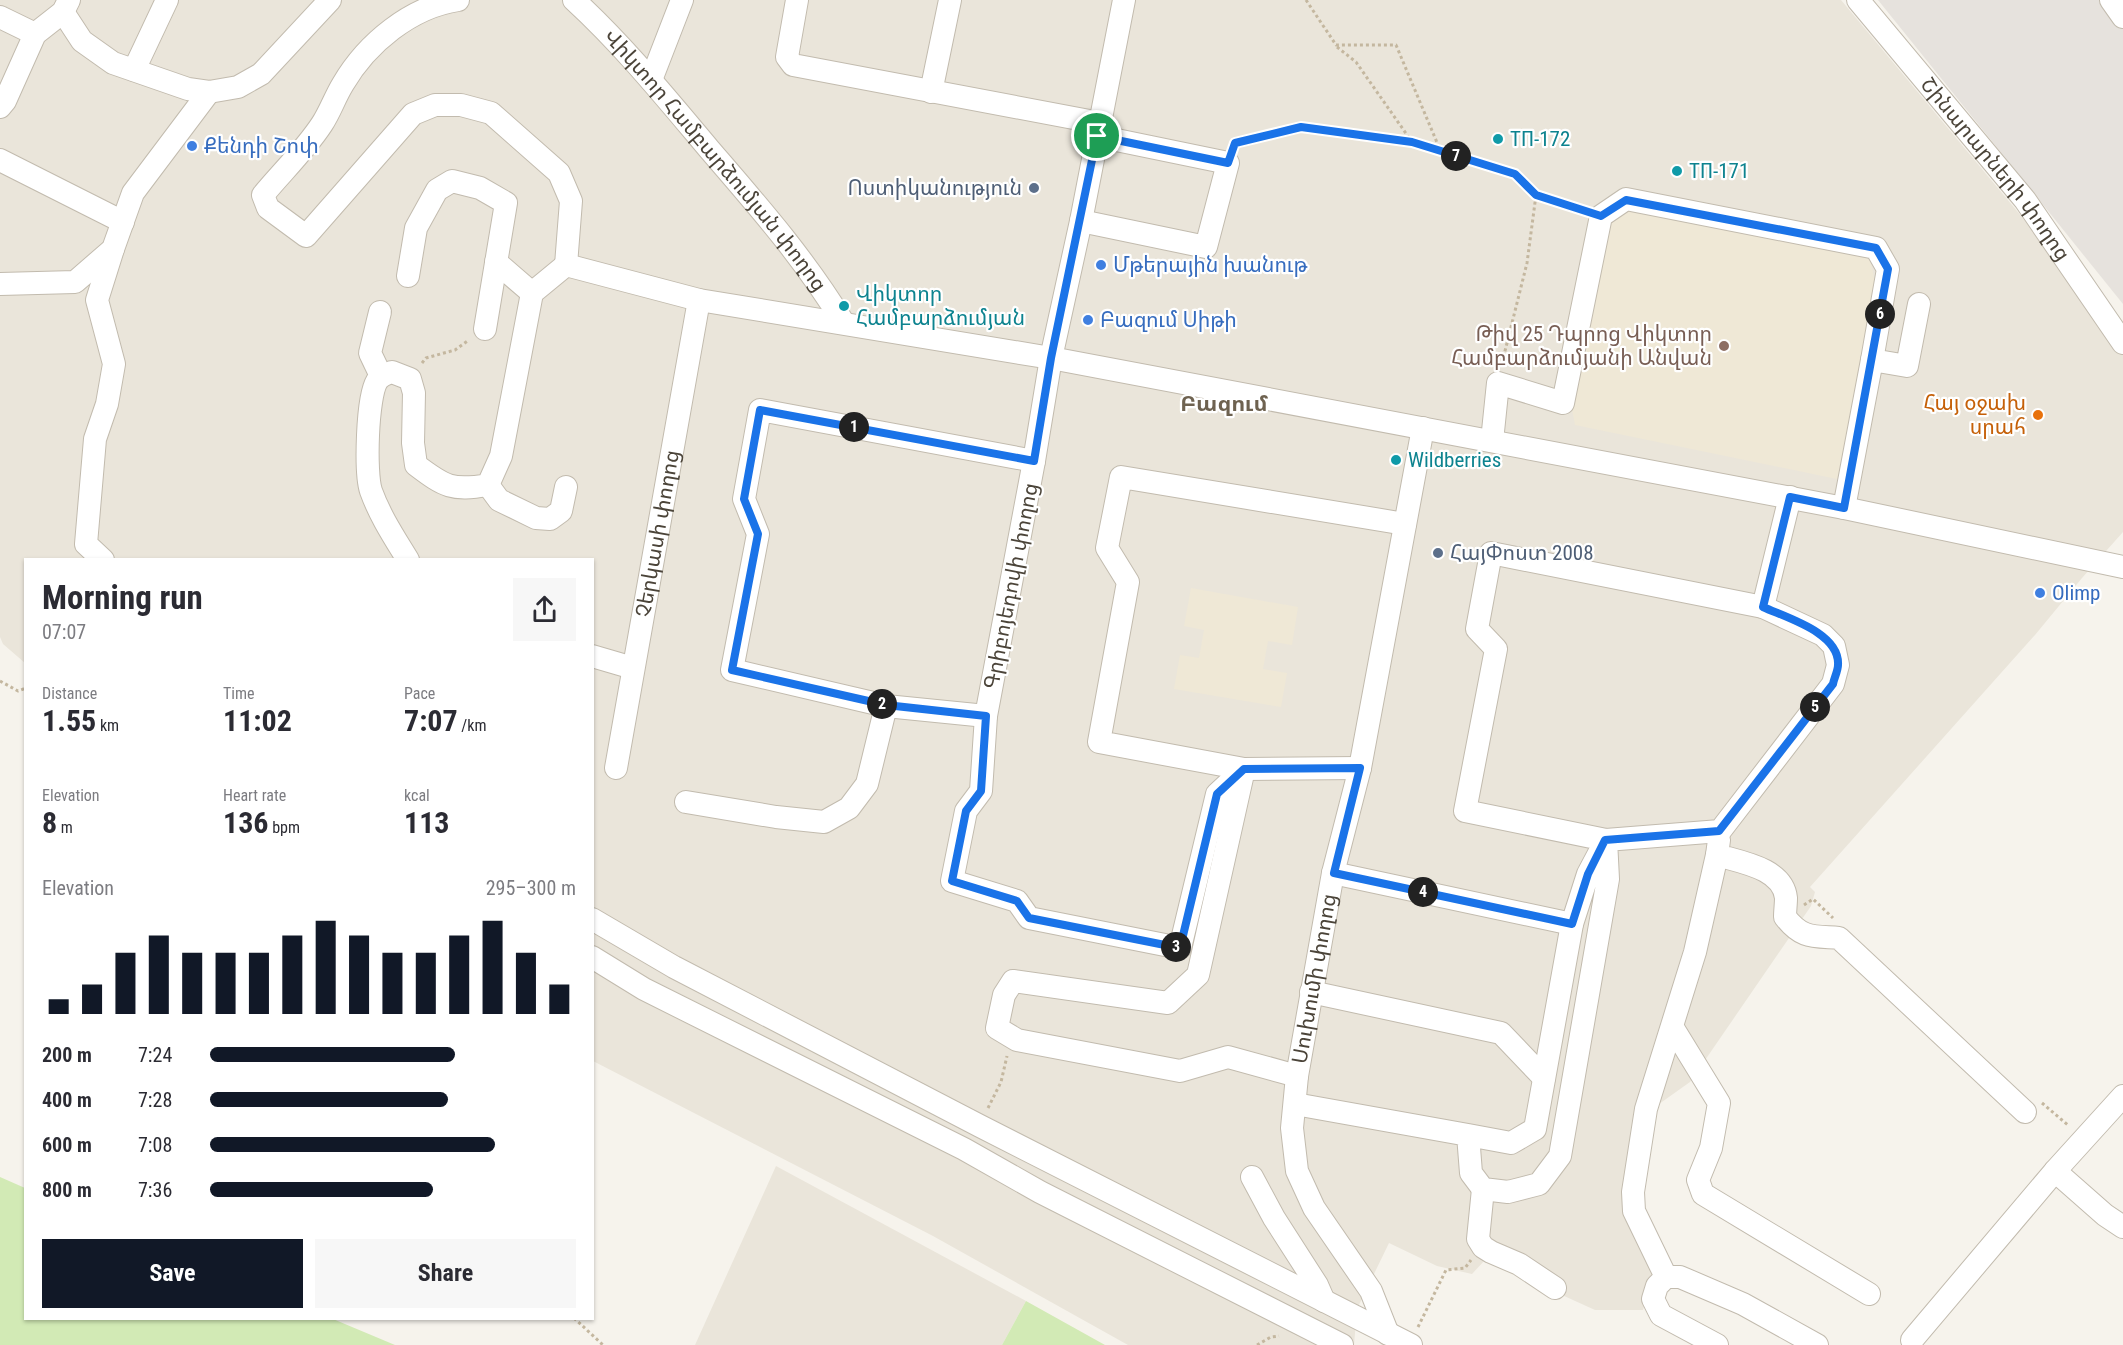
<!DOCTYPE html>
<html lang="en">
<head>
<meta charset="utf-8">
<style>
	:root { --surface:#fff; --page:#f7f7f7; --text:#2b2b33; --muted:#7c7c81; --accent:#111827 }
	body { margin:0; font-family:"Roboto Condensed","Noto Sans Armenian",sans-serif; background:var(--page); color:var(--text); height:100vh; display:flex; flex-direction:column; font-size:22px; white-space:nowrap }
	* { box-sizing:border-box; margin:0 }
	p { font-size:20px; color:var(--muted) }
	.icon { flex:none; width:33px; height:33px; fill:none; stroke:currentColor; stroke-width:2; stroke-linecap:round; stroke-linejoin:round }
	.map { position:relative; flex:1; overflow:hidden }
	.side { position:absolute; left:24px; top:558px; width:570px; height:762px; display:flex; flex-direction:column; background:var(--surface); border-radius:0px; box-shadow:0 2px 4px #0004 }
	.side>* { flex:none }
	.pin { position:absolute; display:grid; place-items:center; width:51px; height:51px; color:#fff; margin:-26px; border:3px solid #fff; border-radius:50%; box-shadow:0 2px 6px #0007 }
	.km { position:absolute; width:30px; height:30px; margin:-15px; border-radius:50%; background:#222; color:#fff; font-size:16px; line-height:30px; text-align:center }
	.round { display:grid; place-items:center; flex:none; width:63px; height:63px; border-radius:0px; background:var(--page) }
	.overview { display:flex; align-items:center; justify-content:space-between; height:102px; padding:0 18px }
	h1 { font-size:33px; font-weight:700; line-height:45px }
	.metrics { display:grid; grid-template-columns:repeat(3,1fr); gap:9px; height:102px; padding:6px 18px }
	.metrics div { display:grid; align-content:center }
	.metrics b { font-size:30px; font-weight:700 }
	.metrics small { font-size:16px; font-weight:400 }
	.metrics p { font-size:16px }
	.chart { height:168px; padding:12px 18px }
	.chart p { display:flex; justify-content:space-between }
	.chart svg { width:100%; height:108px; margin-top:6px; stroke:var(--accent); stroke-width:6 }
	.cta { display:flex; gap:12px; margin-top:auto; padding:12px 18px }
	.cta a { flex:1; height:69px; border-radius:0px; background:var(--accent); color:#fff; font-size:24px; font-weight:700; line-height:69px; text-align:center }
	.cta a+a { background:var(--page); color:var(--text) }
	ul { padding:0 18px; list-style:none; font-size:20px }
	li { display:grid; grid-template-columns:96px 72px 1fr; align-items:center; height:45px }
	li i { height:15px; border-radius:8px; background:var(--accent) }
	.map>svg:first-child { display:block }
	.residential { fill:#eae5da }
	.industrial { fill:#e6e2dd }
	.education { fill:#efe8d6 }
	.green { fill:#d2eab5 }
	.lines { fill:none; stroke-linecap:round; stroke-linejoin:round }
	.minor-casing { stroke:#c2bbae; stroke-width:24 }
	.path { stroke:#c4b79f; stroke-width:3; stroke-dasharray:3 3; stroke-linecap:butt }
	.minor { stroke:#fff; stroke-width:22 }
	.route-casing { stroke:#fff; stroke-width:12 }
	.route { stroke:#1a73e8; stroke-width:8 }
	.culture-dot { fill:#0f9aa8; stroke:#fff; stroke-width:2 }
	.shop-dot { fill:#3f7fe0; stroke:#fff; stroke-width:2 }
	.service-dot { fill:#5c6f8a; stroke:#fff; stroke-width:2 }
	.education-dot { fill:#8d6e63; stroke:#fff; stroke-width:2 }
	.food-dot { fill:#e8710a; stroke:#fff; stroke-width:2 }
	.labels { text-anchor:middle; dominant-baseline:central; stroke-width:4.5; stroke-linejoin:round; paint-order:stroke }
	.culture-label { font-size:21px; fill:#0d838f; stroke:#fff; text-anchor:start }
	.shop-label { font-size:21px; fill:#366cbe; stroke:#fff; text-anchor:start }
	.street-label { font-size:21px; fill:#4b4439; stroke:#fff }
	.service-label { font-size:21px; fill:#4e5e75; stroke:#fff; text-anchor:end }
	.education-label { font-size:21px; fill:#785e54; stroke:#fff; text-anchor:end }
	.food-label { font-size:21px; fill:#c56008; stroke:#fff; text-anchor:end }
	.neighbourhood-label { font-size:22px; font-weight:bold; fill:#6e6250; stroke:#fff }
</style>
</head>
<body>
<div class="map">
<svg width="2123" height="1345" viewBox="0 0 2123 1345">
	<rect width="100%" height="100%" fill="#f6f3ec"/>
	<path class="residential" d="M0,0H1841L2017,211L2079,290L2123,353V532L2082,578L2035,635L1810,887L1815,892L1811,906L1690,1082L1652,1109L1624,1193L1655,1270L1643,1310H1595L1485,1260L1472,1274L1437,1266L1389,1243L1357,1309L1354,1345H1128L933,1236L593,1061L592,560H26L25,663L3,644L0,637Z
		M776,1166L1026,1301L1002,1345H695Z"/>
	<path class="industrial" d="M1878,0H2123V304Z"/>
	<path class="education" d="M1628,208L1863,253L1871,262L1877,294L1843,473L1837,479L1575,425L1570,399L1607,221Z
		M1191,588L1298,607L1292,645L1268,641L1263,669L1287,673L1281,707L1174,689L1180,655L1199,658L1204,630L1184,626Z"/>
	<path class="green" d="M0,1177L25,1188L26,1318L333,1319L395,1345H0Z
		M1026,1301L1105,1345H1002Z"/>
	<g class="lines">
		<defs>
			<g id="minor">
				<path d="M458,0C411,7 367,43 343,84C335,97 330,112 322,124C305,150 282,172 263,195L268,208L306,236L413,114L435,105H461L491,113L559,173L571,201L566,265"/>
				<path id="s1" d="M574,0C624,46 666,98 709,149C758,206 804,258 843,322"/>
				<path d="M797,0L787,57L793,65L1100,123"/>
				<path d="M1124,0L1081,221L1051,358L1034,461L986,716L981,791L966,811L952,881L1017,901L1029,918L1180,948L1217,794L1244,769"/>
				<path id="s2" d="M1858,0L2025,200L2123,343"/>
				<path d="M2111,0L2123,17"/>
				<path d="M63,12L82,41L113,63L188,89L209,92L238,87L261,74L330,0"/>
				<path d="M0,17L35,34"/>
				<path d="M134,70L167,0"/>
				<path d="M651,80L682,0"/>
				<path d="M931,92L950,0"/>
				<path d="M0,107L5,101L35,34L63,12L69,0"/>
				<path d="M0,160L123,222"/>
				<path d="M1081,221L1206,247L1228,163L1097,136"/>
				<path d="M496,262L532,293"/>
				<path d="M408,276L416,228L437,190L452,181L480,188L506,203L485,329"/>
				<path d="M0,284L75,282L113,249L133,193L209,92"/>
				<path d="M380,312L370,353L381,376"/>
				<path d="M1492,441L1498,383L1563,403L1601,216L1626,199L1876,248L1888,269L1872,360"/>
				<path d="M488,485L499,500L536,518L550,519L561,511L566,487"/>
				<path d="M1844,508L1872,360L1907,366L1919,304"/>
				<path d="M103,560L86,544L95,439L107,404L114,364L97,300L113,249"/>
				<path d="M408,560C394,537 380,516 371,491C365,473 367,397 377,381C381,375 386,374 392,372L410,379L414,393L413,443L416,465C445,487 452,491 488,485L501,456L532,293L566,265L699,300L1051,358L1844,508L2123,567"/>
				<path d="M1763,607L1790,497"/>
				<path d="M592,656L633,668"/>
				<path d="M986,716L886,706L732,670L758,534L744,499L760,410L1034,461"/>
				<path id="s3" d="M616,768L699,300"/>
				<path d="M1360,768L1244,769L1099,742L1128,582L1107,548L1121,477L1405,524"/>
				<path d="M1244,769L1198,975L1168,1003L1013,981L1004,995L997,1028L1017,1040L1180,1071L1228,1057L1297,1076"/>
				<path d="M686,802L776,817L824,822L849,808L867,784L886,706"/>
				<path d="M1719,840L1717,855C1740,862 1783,868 1786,898C1786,904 1785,911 1785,917C1802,939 1813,936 1839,938L2025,1112"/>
				<path d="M1717,855L1695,952L1646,1109L1633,1192L1634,1211L1666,1277L1657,1286L1653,1299L1661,1315L1717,1345"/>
				<path d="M1333,873L1572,924"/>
				<path d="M592,919L674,967L980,1126L1411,1345"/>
				<path d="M592,957L644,989L964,1149L1040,1192L1342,1345"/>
				<path d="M1311,992L1501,1033L1544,1078"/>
				<path d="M1673,1028L1719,1103L1711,1148L1698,1180L1703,1194L1869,1294"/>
				<path d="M1295,1104L1468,1135L1471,1173L1483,1189L1508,1192L1539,1184L1560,1156L1608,879L1606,840L1720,831L1833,684L1838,665L1834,646L1823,635L1763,607L1491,553L1477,629L1496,649L1465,811L1606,840L1588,874L1572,924L1535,1129L1511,1143L1468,1135"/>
				<path d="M2055,1171L2105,1215L2123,1227"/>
				<path d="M1252,1177L1274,1218L1317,1285L1324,1301"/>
				<path d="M1483,1189L1478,1239L1483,1247L1491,1252L1519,1264L1555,1288"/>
				<path d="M1666,1277H1680L1743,1304L1817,1345"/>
				<path id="s4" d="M1388,1334L1371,1291L1314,1208L1297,1171L1292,1128L1297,1076L1333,873L1360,768L1423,428"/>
				<path d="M1912,1340L2055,1171L2123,1096"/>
			</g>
		</defs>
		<use href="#minor" class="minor-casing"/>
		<path class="path" d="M1306,0L1336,45H1396L1441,152
			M1337,47L1356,62L1412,142
			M1234,146L1235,143L1301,127L1412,142L1515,174L1536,195L1585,211
			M422,363L426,358L455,350L469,340
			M1502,363L1527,263L1536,195
			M0,681L18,691L26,688
			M1804,905L1813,899L1833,918
			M2042,1103L2069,1126
			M988,1108L1001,1082L1007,1056
			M574,1318L603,1345
			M1418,1327L1446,1270L1465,1268L1471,1260
			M1257,1345L1271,1337L1279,1336"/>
		<use href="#minor" class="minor"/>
	</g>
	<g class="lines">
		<defs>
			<path id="route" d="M1301,127L1412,142L1515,174L1536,195L1601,216L1626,200L1876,248L1888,269L1844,508L1790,497L1763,607C1787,618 1840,633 1838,665C1838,671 1834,678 1833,684L1719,831L1605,840L1588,874L1572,924L1334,873L1360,768L1244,769L1217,794L1180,948L1029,918L1017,901L952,881L966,811L981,791L986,716L886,705L732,670L758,534L744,499L760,410L1034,461L1051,358L1097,136L1228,163L1235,143Z"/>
		</defs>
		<use href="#route" class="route-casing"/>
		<use href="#route" class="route"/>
	</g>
	<g class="culture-dot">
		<circle cx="1498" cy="139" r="6"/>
		<circle cx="1677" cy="171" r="6"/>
		<circle cx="844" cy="306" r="6"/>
		<circle cx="1396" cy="460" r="6"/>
	</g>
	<g class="shop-dot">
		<circle cx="192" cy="146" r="6"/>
		<circle cx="1101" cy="265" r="6"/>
		<circle cx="1088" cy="320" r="6"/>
		<circle cx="2040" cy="593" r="6"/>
	</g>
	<g class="service-dot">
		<circle cx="1034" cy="188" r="6"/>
		<circle cx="1438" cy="553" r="6"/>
	</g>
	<circle class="education-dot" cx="1724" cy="346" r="6"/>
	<circle class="food-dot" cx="2038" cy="415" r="6"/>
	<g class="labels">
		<g class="culture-label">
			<text x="1510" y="139">ТП-172</text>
			<text x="1689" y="171">ТП-171</text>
			<text x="856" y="294">Վիկտոր<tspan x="856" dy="24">Համբարձումյան</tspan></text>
			<text x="1408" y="460">Wildberries</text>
		</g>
		<g class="shop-label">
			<text x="204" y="146">Քենդի Շոփ</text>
			<text x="1113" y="265">Մթերային խանութ</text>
			<text x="1100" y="320">Բազում Սիթի</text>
			<text x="2052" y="593">Olimp</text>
		</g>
		<g class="street-label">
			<text stroke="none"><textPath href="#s1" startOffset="214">Վիկտոր Համբարձումյան փողոց</textPath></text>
			<text stroke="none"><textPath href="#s2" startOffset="218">Շինարարների փողոց</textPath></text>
			<text stroke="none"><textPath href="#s3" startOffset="238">Չերկասի փողոց</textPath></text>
			<text transform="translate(1011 586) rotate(-79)">Գրիբոյեդովի փողոց</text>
			<text stroke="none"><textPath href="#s4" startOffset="382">Սուխումի փողոց</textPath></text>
		</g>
		<g class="service-label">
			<text x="1022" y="188">Ոստիկանություն</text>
			<text x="1450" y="553" text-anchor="start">ՀայՓոստ 2008</text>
		</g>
		<g class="education-label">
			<text x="1712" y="334">Թիվ 25 Դպրոց Վիկտոր<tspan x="1712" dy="24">Համբարձումյանի Անվան</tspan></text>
		</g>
		<g class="food-label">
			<text x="2026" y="403">Հայ օջախ<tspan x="2026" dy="24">սրահ</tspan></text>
		</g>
		<g class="neighbourhood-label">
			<text x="1224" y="403">Բազում</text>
		</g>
	</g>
</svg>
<div class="pin" style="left:1097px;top:136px;background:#1e9e55"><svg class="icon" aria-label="arrive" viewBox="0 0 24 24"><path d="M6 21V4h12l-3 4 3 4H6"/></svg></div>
<b class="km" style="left:854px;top:427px">1</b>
<b class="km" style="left:882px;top:704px">2</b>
<b class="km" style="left:1176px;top:947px">3</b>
<b class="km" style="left:1423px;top:892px">4</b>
<b class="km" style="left:1815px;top:707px">5</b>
<b class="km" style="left:1880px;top:314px">6</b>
<b class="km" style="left:1456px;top:156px">7</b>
<section class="side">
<div class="overview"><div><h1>Morning run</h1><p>07:07</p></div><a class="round"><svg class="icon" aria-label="share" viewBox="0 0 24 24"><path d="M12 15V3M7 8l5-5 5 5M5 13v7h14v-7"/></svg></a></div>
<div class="metrics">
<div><p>Distance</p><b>1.55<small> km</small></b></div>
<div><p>Time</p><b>11:02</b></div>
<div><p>Pace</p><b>7:07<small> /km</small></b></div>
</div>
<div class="metrics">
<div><p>Elevation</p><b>8<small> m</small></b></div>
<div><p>Heart rate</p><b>136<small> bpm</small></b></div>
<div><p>kcal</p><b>113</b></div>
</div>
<div class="chart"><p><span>Elevation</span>295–300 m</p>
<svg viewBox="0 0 160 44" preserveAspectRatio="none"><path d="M5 44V38M15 44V32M25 44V19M35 44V12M45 44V19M55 44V19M65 44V19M75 44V12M85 44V6M95 44V12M105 44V19M115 44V19M125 44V12M135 44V6M145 44V19M155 44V32"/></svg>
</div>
<ul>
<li><b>200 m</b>7:24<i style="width:67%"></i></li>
<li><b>400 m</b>7:28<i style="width:65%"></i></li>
<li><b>600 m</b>7:08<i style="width:78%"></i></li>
<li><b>800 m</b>7:36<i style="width:61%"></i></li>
</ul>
<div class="cta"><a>Save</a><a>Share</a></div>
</section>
</div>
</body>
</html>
